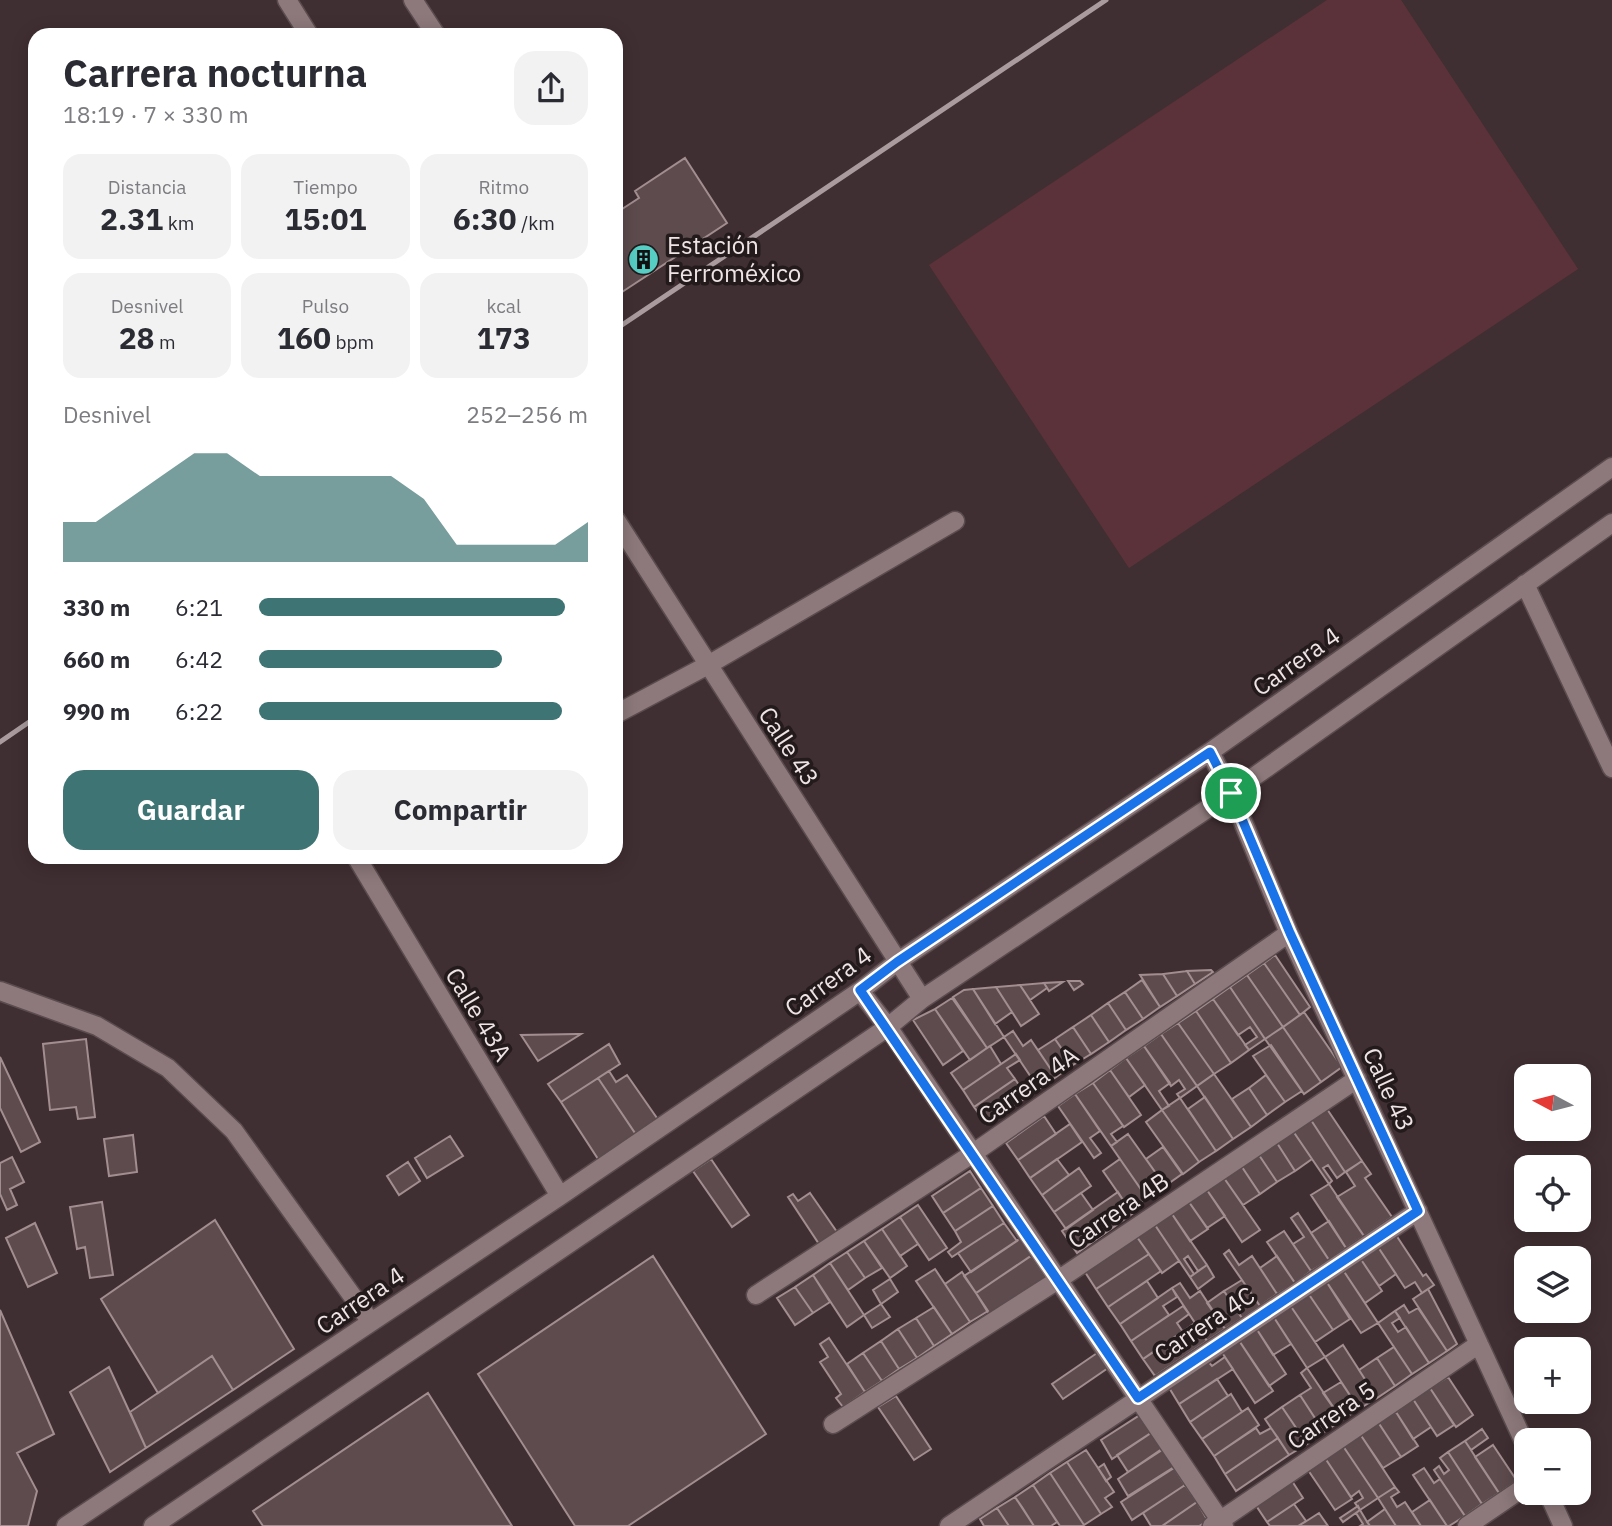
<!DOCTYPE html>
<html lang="es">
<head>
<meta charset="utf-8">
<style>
	:root { --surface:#fff; --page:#f2f2f3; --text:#2b2b33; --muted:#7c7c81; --accent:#3e7474 }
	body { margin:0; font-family:"IBM Plex Sans",sans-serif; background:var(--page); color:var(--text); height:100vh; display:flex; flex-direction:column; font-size:26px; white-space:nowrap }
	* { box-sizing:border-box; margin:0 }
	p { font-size:23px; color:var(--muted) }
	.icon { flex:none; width:38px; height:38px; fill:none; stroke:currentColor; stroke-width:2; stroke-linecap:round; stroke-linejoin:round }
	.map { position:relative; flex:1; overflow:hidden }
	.side { position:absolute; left:28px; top:28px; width:595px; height:836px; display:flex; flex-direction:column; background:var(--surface); border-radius:21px; box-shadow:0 4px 18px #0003 }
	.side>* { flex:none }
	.needle { width:46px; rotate:277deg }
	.tools { position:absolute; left:1514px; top:1064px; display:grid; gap:14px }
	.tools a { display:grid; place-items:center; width:77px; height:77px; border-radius:14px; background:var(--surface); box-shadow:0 4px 18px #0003; font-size:35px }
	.pin { position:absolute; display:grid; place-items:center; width:60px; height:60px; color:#fff; margin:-30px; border:4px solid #fff; border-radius:50%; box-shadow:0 2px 7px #0007 }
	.round { display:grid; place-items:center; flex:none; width:74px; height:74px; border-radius:21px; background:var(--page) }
	.summary { display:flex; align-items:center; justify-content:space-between; height:119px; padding:0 35px }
	h1 { font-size:38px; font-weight:700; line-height:52px }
	.figures { display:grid; grid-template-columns:repeat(3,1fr); gap:10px; height:119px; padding:7px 35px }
	.figures div { display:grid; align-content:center; border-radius:18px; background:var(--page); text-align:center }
	.figures b { font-size:30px; font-weight:700 }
	.figures small { font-size:19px; font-weight:400 }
	.figures p { font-size:19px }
	.chart { height:196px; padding:14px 35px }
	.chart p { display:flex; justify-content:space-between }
	.chart svg { width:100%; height:126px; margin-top:7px; fill:var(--accent); opacity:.7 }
	.primary-button { display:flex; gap:14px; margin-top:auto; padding:14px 35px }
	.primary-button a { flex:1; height:80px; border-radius:21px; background:var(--accent); color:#fff; font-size:28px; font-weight:700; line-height:80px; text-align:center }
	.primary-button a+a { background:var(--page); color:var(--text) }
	ul { padding:0 35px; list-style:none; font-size:23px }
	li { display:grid; grid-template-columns:112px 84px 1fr; align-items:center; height:52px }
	li i { height:18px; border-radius:9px; background:var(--accent) }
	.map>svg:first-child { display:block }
	.green { fill:#5c323a }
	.building { fill:#5d4b4e; stroke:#a28e91; stroke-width:2 }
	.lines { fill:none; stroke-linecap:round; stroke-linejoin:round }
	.minor-casing { stroke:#5b4c4f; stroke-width:21 }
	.minor { stroke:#8d797c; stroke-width:18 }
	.rail { stroke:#aa9c9e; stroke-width:5 }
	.route-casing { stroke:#fff; stroke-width:14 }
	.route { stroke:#1a73e8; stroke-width:9 }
	.labels { text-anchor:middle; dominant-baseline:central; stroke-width:7; stroke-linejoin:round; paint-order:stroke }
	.poi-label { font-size:24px; fill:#efe4e5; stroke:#221a1b; text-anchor:start }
	.street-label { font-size:24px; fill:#efe4e5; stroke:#221a1b }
</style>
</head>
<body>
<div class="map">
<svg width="1612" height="1526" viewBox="0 0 1612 1526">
	<rect width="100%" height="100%" fill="#402f32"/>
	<path class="green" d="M1327,0H1401L1578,269L1129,568L929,265Z"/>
	<path class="building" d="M685,158L727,223L616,296V213L639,198L635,191Z
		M1275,955L1310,1007L1300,1015L1264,963Z
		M1264,963L1300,1015L1283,1027L1247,975Z
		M1211,970L1213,972L1195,984L1187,971Z
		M1187,971L1195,984L1177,996L1163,974Z
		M1163,974L1177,996L1160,1007L1140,975Z
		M1247,975L1283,1027L1265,1039L1230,987Z
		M1142,980L1160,1007L1143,1019L1125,992Z
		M1068,981H1080L1083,984L1074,990Z
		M1063,982L1049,991L1044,983Z
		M1044,983L1047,988L1030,1000L1020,985Z
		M1020,985L1039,1014L1021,1026L996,987Z
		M996,987L1012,1012L995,1024L973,989Z
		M1230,987L1265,1039L1249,1050L1245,1045L1257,1037L1250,1027L1238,1035L1213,999Z
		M973,989L1004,1037L987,1048L953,997L964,990Z
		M1125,992L1143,1019L1126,1030L1108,1003Z
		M952,998L987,1048L970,1060L935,1009Z
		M1213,999L1249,1050L1231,1063L1196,1011Z
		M1108,1003L1126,1030L1109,1042L1091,1015Z
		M935,1009L963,1051L943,1065L913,1020Z
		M1196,1011L1231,1063L1214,1074L1178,1023Z
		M1304,1012L1342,1067L1321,1082L1283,1027Z
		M1091,1015L1109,1042L1091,1054L1073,1027Z
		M1178,1023L1214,1074L1197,1086L1161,1034Z
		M1073,1027L1091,1054L1073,1065L1055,1039Z
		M1283,1027L1321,1082L1304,1094L1265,1039Z
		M1013,1031L1023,1046L1031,1040L1056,1077L1039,1089L1004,1037Z
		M577,1034H581L538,1061L521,1035Z
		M1161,1034L1197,1086L1180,1098L1177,1094L1185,1089L1179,1080L1171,1086L1144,1046Z
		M86,1039L95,1117L78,1119L76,1107L50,1110L43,1044Z
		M1055,1039L1073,1065L1056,1077L1038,1050Z
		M609,1044L620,1064L561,1102L548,1084Z
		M1271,1045L1302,1091L1285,1102L1253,1056Z
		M990,1046L1001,1064L963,1090L951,1073Z
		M1144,1046L1170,1083L1159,1091L1169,1106L1162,1110L1126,1058Z
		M1016,1054L1020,1060L1007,1068L1015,1079L974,1107L963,1090Z
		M0,1057L40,1142L21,1152L0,1108Z
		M1126,1058L1145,1085L1129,1097L1110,1070Z
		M1110,1070L1141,1115L1124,1127L1093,1083Z
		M609,1071L616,1082L627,1075L659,1121L637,1136L598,1078Z
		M1214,1074L1251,1127L1233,1139L1197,1086Z
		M1266,1075L1285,1102L1267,1115L1249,1088Z
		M598,1078L637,1136L600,1162L561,1102Z
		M1015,1079L1027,1097L986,1124L974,1107Z
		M1093,1083L1123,1126L1111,1134L1117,1142L1111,1146L1075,1094Z
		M1249,1088L1267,1115L1251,1127L1232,1099Z
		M1075,1094L1100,1131L1090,1138L1101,1153L1094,1158L1058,1106Z
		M1205,1097L1233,1139L1216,1151L1188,1109Z
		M1180,1098L1216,1151L1199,1162L1162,1110Z
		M1327,1109L1362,1161L1345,1172L1311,1120Z
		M1162,1110L1199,1162L1183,1174L1146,1122Z
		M1044,1116L1056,1134L1018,1160L1006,1143Z
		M1311,1120L1345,1172L1337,1178L1328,1165L1323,1168L1332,1181L1329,1184L1293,1131Z
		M1070,1124L1082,1142L1030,1178L1018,1160Z
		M1293,1131L1312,1159L1295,1171L1277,1143Z
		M1128,1134L1165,1186L1147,1198L1111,1146Z
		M133,1135L137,1172L109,1176L104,1139Z
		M450,1136L463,1156L427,1178L415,1158Z
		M1277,1143L1295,1171L1277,1182L1259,1155Z
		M1163,1147L1182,1174L1165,1186L1146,1159Z
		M1259,1155L1277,1182L1260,1194L1242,1167Z
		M12,1157L24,1182L10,1189L17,1205L7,1210L0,1194V1163Z
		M711,1159L749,1215L732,1227L693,1171Z
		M1057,1159L1069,1175L1042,1195L1030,1178Z
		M1120,1159L1147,1198L1130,1210L1103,1171Z
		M1362,1161L1371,1174L1365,1178L1392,1217L1364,1236L1337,1197L1355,1186L1346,1172Z
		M408,1162L420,1181L399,1195L387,1176Z
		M1242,1167L1260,1194L1243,1205L1224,1178Z
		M1079,1168L1091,1186L1054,1212L1042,1195Z
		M970,1171L981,1188L943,1213L932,1196Z
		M1224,1178L1260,1230L1242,1242L1207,1190Z
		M1329,1184L1364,1236L1346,1248L1311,1195Z
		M981,1188L993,1206L955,1231L943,1213Z
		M1207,1190L1225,1216L1207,1228L1189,1202Z
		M1118,1192L1132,1214L1077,1253L1062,1231Z
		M810,1193L837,1232L819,1244L788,1197L793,1194L798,1201Z
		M1081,1193L1093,1210L1066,1229L1054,1212Z
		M102,1202L113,1275L90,1278L85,1247L77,1249L70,1207Z
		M1189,1202L1208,1229L1190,1241L1172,1214Z
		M918,1205L947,1248L929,1260L900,1217Z
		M993,1206L1004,1223L952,1257L948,1252L961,1242L955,1231Z
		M1298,1213L1329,1260L1311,1271L1293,1244L1304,1237L1291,1218Z
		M1172,1214L1207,1265L1198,1271L1188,1256L1184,1259L1194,1274L1190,1277L1155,1225Z
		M900,1217L918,1244L900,1256L882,1229Z
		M215,1220L294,1349L233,1390L212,1356L158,1393L101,1299Z
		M1329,1221L1346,1248L1329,1260L1311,1233Z
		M35,1223L57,1273L28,1287L6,1238Z
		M1004,1223L1017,1241L971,1272L958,1253Z
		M1155,1225L1179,1261L1162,1273L1137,1237Z
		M882,1229L907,1266L890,1278L864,1241Z
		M1284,1231L1311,1271L1295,1283L1267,1242Z
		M1396,1235L1423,1276L1426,1274L1434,1285L1422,1293L1415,1282L1405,1288L1378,1247Z
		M1137,1237L1149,1254L1096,1289L1085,1272Z
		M1021,1238L1032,1255L976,1293L964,1276Z
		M864,1241L882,1268L865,1278L847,1252Z
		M1378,1247L1396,1274L1379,1286L1360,1258Z
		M1229,1250L1239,1265L1252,1256L1277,1294L1260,1306L1224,1254Z
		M847,1252L865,1278L848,1290L830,1263Z
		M1149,1254L1161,1271L1108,1307L1096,1289Z
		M653,1256L766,1434L628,1526H575L478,1374Z
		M1031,1256L1046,1278L989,1314L976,1293Z
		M1277,1256L1295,1283L1277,1294L1260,1268Z
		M1360,1258L1382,1291L1365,1303L1343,1270Z
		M830,1263L864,1315L847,1327L813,1275Z
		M1207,1265L1214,1277L1198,1289L1190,1277Z
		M935,1269L970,1322L952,1334L916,1281Z
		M1343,1270L1378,1323L1361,1333L1326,1281Z
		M962,1272L988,1311L970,1322L945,1284Z
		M813,1275L830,1302L813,1313L795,1287Z
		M890,1279L898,1292L881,1304L873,1290Z
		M1242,1280L1260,1306L1242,1318L1224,1291Z
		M1147,1281L1158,1298L1120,1324L1108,1307Z
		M1326,1281L1350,1319L1333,1330L1308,1293Z
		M1180,1283L1190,1298L1200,1291L1225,1329L1207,1341L1172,1288Z
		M795,1287L813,1313L795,1325L777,1298Z
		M1172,1288L1177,1297L1163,1306L1169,1315L1131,1341L1120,1324Z
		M1428,1289L1457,1344L1447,1351L1413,1299Z
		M1224,1291L1242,1318L1225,1329L1207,1303Z
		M1308,1293L1333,1330L1315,1342L1290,1305Z
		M881,1304L890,1317L872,1328L864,1315Z
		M1290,1305L1325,1357L1307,1368L1273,1316Z
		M1404,1305L1409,1313L1418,1308L1447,1351L1429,1363L1395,1311Z
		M1183,1306L1189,1314L1177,1323L1183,1332L1143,1359L1131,1341Z
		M934,1307L952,1334L934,1346L916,1318Z
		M0,1310L54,1434L17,1453L37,1491L28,1526H0Z
		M1395,1311L1400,1318L1392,1323L1398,1332L1406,1327L1429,1363L1412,1374L1378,1323Z
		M1273,1316L1291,1344L1273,1355L1256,1328Z
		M916,1318L934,1346L917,1358L898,1329Z
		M1195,1323L1207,1341L1155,1376L1143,1359Z
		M1256,1328L1286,1374L1269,1386L1238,1339Z
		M898,1329L917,1358L899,1369L881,1341Z
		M829,1338L865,1392L843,1407L836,1398L841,1394L820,1362L828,1357L820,1344Z
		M1238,1339L1273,1391L1255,1403L1221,1351Z
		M881,1341L899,1369L882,1381L863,1353Z
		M1343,1345L1377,1398L1359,1409L1325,1357Z
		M1394,1347L1412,1374L1395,1386L1377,1358Z
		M863,1353L882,1381L865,1392L847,1364Z
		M1097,1353L1108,1368L1063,1399L1052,1384Z
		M212,1356L233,1390L146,1448L130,1412Z
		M1225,1357L1233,1369L1179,1404L1168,1386L1207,1360L1212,1366Z
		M1377,1358L1395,1386L1377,1398L1359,1370Z
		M109,1367L146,1448L110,1472L70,1392Z
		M1307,1368L1342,1420L1324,1432L1300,1395L1311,1388L1301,1373Z
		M1448,1377L1473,1415L1456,1427L1430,1388Z
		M1217,1379L1228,1396L1190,1422L1179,1404Z
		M1341,1382L1359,1409L1342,1420L1323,1393Z
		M1430,1388L1454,1425L1437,1436L1413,1399Z
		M428,1393L512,1526H263L253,1511Z
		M1231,1394L1242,1412L1202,1439L1190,1422Z
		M1300,1395L1324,1432L1307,1444L1282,1407Z
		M896,1396L931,1449L914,1460L878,1407Z
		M1413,1399L1431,1427L1413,1439L1396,1412Z
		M1282,1407L1307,1444L1289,1455L1265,1419Z
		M1248,1408L1259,1425L1214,1456L1202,1439Z
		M1396,1412L1418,1446L1401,1457L1378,1422Z
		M1140,1415L1151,1433L1112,1459L1101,1440Z
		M1378,1422L1401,1457L1383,1468L1360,1434Z
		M1256,1428L1260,1434L1271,1428L1278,1438L1225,1474L1214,1456Z
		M1482,1429L1488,1438L1471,1450L1465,1441Z
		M1151,1433L1162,1450L1128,1472L1117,1455Z
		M1360,1434L1395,1487L1378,1498L1343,1446Z
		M1278,1438L1289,1455L1236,1491L1225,1474Z
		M1465,1441L1499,1493L1482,1504L1448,1452Z
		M1493,1445L1517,1481L1499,1493L1475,1457Z
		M1343,1446L1378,1498L1360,1510L1355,1503L1363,1498L1359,1491L1351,1497L1325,1458Z
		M1162,1449L1174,1467L1128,1496L1118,1479Z
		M1086,1450L1114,1492L1105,1498L1112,1507L1101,1514L1067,1462Z
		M1448,1452L1482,1504L1465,1516L1434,1470L1439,1466L1444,1474L1449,1470L1440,1458Z
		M1325,1458L1352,1499L1335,1510L1308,1470Z
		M1067,1462L1101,1514L1084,1525L1050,1473Z
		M1104,1464L1111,1477L1106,1481L1098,1468Z
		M1174,1468L1185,1485L1132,1520L1121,1502Z
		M1424,1468L1434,1483L1440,1479L1465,1516L1449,1526H1447L1413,1475Z
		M1050,1473L1084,1525L1083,1526H1060L1033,1485Z
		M1292,1481L1303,1498L1267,1522L1255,1504Z
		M1033,1485L1057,1522L1051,1526H1034L1015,1497Z
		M1185,1485L1197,1502L1162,1526H1151L1143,1513Z
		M1395,1487L1399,1492L1391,1497L1397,1507L1405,1502L1421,1526H1396L1385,1509L1378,1498Z
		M1015,1497L1022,1507L1034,1526H1009L997,1508Z
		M1430,1500L1447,1526H1421L1412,1512Z
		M1197,1502L1208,1521L1199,1526H1162Z
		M1294,1504L1306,1521L1298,1526H1270L1267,1522Z
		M1358,1506L1360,1510L1343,1522L1340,1518Z
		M997,1508L1009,1526H984L980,1519Z
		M1385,1509L1396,1526H1370L1367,1522Z
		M1360,1510L1366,1520L1370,1526H1360L1363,1524L1356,1513Z
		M1319,1513L1328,1526H1298L1305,1522Z"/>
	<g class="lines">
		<defs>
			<path id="minor" d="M287,0L309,35
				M413,0L436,35
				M616,520L922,999
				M1525,584L1612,768
				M616,714L708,665L955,521
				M1210,752L1231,793L1289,933L1526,1446
				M357,858L560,1196
				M0,991L97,1026L168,1068L234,1131L371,1322
				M860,991L888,1027L1224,1526
				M756,1295L972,1154L1289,933
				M833,1424L1058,1280L1357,1079
				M1548,1493L1563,1526
				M66,1526L560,1196L860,991L897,962L1210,752L1612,467
				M153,1526L888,1027L922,999L1231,793L1612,523
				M949,1526L1418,1211
				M1212,1526L1479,1344
				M1467,1526L1526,1486"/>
		</defs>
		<use href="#minor" class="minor-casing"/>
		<use href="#minor" class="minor"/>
		<path class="rail" d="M616,329L1106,0
			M0,742L35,718"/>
	</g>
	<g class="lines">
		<defs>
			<path id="route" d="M1210,752L1231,793L1290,933L1418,1211L1138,1398L860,990L897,962Z"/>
		</defs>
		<use href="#route" class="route-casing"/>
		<use href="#route" class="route"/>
	</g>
	<defs>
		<symbol id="building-disc" viewBox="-11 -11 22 22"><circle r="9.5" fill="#56cec4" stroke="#221a1b"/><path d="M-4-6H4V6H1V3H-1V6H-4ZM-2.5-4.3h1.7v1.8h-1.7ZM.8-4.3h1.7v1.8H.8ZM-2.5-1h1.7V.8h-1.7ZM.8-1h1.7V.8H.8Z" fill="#111"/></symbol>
	</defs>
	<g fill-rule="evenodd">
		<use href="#building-disc" x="626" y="242" width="35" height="35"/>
	</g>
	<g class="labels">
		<g class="poi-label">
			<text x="667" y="245">Estación<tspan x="667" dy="28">Ferroméxico</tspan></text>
		</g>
		<g class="street-label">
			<text transform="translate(1296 661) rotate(-35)">Carrera 4</text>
			<text transform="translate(789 746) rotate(57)">Calle 43</text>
			<text transform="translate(828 981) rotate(-36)">Carrera 4</text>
			<text transform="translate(479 1014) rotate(59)">Calle 43A</text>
			<text transform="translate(1028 1085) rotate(-35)">Carrera 4A</text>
			<text transform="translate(1389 1089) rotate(65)">Calle 43</text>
			<text transform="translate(1118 1210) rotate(-34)">Carrera 4B</text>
			<text transform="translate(360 1300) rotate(-34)">Carrera 4</text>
			<text transform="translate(1204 1324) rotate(-34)">Carrera 4C</text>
			<text transform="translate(1331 1415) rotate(-34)">Carrera 5</text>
		</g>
	</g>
</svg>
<div class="tools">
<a><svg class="needle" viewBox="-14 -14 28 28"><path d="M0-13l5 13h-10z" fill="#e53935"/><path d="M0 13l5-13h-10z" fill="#7c7c81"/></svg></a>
<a><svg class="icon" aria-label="locate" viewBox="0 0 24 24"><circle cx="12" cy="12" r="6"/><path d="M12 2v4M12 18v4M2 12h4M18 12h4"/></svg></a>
<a><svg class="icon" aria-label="layers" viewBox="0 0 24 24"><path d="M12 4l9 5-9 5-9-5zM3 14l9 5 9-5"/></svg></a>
<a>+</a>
<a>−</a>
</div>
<div class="pin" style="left:1231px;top:793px;background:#1e9e55"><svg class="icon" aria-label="arrive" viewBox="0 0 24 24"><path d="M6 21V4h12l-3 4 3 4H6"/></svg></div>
<section class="side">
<div class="summary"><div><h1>Carrera nocturna</h1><p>18:19 · 7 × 330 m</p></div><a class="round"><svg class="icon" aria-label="share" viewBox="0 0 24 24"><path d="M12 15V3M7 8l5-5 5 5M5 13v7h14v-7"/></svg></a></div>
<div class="figures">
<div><p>Distancia</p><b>2.31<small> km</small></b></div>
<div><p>Tiempo</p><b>15:01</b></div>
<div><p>Ritmo</p><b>6:30<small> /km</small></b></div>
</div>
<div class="figures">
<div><p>Desnivel</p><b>28<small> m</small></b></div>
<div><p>Pulso</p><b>160<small> bpm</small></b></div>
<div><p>kcal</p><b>173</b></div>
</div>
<div class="chart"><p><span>Desnivel</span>252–256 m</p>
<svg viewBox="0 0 160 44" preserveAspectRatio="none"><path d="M0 44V30L10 30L20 22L30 14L40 6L50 6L60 14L70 14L80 14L90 14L100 14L110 22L120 38L130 38L140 38L150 38L160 30V44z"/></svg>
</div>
<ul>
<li><b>330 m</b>6:21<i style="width:93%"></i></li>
<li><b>660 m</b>6:42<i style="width:74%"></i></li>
<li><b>990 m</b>6:22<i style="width:92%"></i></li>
</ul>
<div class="primary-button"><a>Guardar</a><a>Compartir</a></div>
</section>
</div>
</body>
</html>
